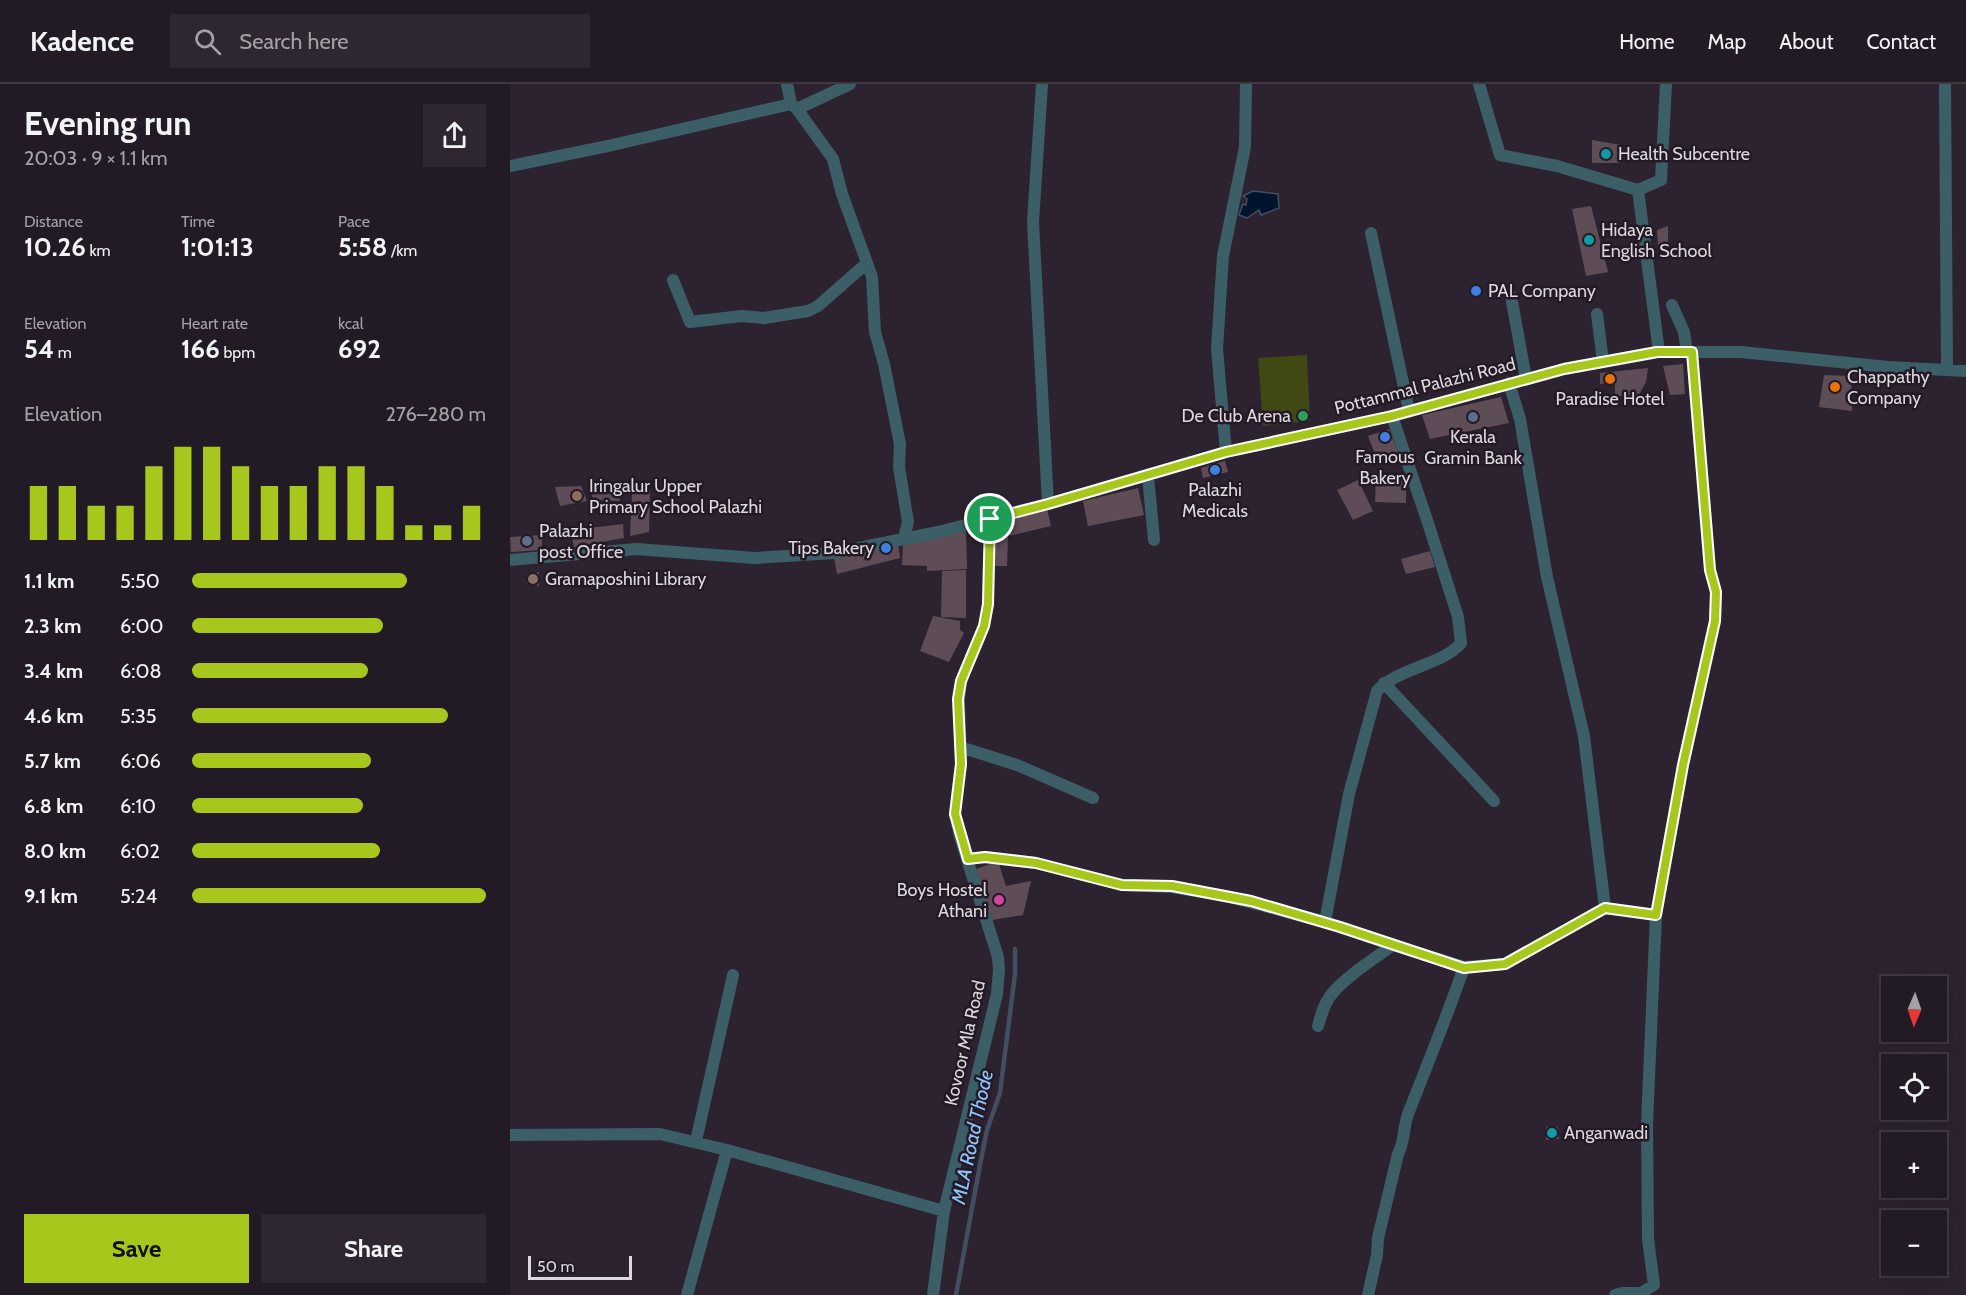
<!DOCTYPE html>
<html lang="en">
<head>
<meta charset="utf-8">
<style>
	:root { --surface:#221a24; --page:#2e2731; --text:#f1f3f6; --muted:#a2a1a6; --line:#3f3841; --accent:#a8c71d }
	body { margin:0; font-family:Cabin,sans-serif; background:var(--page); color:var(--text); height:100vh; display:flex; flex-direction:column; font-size:22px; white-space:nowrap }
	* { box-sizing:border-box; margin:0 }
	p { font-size:20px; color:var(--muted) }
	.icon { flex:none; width:33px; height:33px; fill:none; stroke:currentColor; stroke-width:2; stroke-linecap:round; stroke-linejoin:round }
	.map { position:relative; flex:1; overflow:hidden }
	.details { display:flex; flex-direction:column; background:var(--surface); width:510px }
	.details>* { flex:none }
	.needle { width:39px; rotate:182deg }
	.fabs { position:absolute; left:1371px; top:892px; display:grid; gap:12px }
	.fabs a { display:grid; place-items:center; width:66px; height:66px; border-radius:0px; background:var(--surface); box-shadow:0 6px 24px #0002,0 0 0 2px var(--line); font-size:30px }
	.scale { position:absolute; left:18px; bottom:15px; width:104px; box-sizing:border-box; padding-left:6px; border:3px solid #ddd7df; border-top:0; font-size:16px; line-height:21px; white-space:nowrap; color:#ddd7df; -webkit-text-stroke:4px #231a26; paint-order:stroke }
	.pin { position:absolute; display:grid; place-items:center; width:51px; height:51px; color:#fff; margin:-26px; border:3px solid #fff; border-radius:50%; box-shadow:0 2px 6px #0007 }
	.round { display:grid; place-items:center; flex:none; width:63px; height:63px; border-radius:0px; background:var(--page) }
	.overview { display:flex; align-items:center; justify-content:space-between; height:102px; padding:0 24px }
	h1 { font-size:33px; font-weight:800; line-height:45px }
	.stats { display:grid; grid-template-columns:repeat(3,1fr); gap:9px; height:102px; padding:6px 24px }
	.stats div { display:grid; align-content:center }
	.stats b { font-size:26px; font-weight:800 }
	.stats small { font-size:16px; font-weight:400 }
	.stats p { font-size:16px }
	.chart { height:168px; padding:12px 24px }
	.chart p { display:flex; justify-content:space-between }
	.chart svg { width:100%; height:108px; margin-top:6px; stroke:var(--accent); stroke-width:6 }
	.cta { display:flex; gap:12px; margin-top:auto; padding:12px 24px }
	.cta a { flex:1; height:69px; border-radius:0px; background:var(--accent); color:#111; font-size:24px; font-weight:800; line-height:69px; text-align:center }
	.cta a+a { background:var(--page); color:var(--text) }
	ul { padding:0 24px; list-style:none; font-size:20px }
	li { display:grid; grid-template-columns:96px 72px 1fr; align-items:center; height:45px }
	li i { height:15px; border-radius:8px; background:var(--accent) }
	header { display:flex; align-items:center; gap:36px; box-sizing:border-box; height:84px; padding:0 30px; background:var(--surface); border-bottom:2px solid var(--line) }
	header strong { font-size:28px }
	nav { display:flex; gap:33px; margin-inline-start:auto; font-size:21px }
	.search { width:420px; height:54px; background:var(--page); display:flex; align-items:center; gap:15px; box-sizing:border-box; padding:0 21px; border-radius:0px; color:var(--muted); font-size:22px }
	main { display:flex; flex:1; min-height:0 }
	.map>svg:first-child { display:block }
	.green { fill:#404813 }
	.water { fill:#00152d; stroke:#424f62; stroke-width:1.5 }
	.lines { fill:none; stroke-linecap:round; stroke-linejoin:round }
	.stream { stroke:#424f62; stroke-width:4.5 }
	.building { fill:#5e4d57 }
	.street { stroke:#3c5f67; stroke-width:12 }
	.route-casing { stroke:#fff; stroke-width:12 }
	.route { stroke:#a8c71d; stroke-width:8 }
	.culture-dot { fill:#0f9aa8; stroke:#231a26; stroke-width:2 }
	.shop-dot { fill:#3f7fe0; stroke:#231a26; stroke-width:2 }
	.food-dot { fill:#e8710a; stroke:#231a26; stroke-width:2 }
	.leisure-dot { fill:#2e9e5b; stroke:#231a26; stroke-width:2 }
	.service-dot { fill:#5c6f8a; stroke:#231a26; stroke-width:2 }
	.education-dot { fill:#8d6e63; stroke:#231a26; stroke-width:2 }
	.hotel-dot { fill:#d1479c; stroke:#231a26; stroke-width:2 }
	.labels { text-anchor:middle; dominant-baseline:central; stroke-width:5; stroke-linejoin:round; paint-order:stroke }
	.poi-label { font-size:18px; fill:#ddd7df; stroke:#231a26; text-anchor:start }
	.street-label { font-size:18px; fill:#ddd7df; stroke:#231a26 }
	.water-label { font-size:20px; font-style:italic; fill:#8ec4fd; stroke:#231a26 }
</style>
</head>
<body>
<header>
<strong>Kadence</strong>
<div class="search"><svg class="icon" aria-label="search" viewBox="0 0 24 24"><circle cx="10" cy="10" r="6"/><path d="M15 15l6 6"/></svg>Search here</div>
<nav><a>Home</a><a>Map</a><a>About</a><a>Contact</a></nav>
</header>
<main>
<section class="details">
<div class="overview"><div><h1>Evening run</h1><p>20:03 · 9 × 1.1 km</p></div><a class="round"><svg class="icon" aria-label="share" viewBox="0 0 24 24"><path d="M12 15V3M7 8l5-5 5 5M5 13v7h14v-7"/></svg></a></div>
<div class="stats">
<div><p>Distance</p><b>10.26<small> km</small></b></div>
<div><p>Time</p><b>1:01:13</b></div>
<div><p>Pace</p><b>5:58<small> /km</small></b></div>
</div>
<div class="stats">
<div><p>Elevation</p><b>54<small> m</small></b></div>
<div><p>Heart rate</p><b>166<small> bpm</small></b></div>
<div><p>kcal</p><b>692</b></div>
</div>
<div class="chart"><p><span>Elevation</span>276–280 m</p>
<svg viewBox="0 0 160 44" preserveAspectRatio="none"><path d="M5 44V22M15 44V22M25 44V30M35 44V30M45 44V14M55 44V6M65 44V6M75 44V14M85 44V22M95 44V22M105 44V14M115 44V14M125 44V22M135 44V38M145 44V38M155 44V30"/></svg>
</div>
<ul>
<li><b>1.1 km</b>5:50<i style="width:73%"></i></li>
<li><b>2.3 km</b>6:00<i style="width:65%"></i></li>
<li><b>3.4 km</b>6:08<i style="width:60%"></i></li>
<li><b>4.6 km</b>5:35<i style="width:87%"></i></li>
<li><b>5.7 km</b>6:06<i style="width:61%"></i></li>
<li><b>6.8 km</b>6:10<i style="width:58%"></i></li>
<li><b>8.0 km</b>6:02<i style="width:64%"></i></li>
<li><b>9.1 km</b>5:24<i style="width:100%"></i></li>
</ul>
<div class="cta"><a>Save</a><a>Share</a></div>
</section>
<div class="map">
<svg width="1456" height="1211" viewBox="0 0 1456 1211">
	<rect width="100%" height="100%" fill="#2d2330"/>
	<path class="green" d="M797,271L800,337L753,342L748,274Z"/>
	<path class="water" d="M743,107L768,110L769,124L751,131L749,126L737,134L729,131L733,120L736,121L737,115L733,112Z"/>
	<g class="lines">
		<path class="stream" d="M446,1211L470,1081L477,1046L490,1009L505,890V865"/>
	</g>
	<path class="building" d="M1082,56L1111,61L1110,79H1082Z
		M1081,122L1098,188L1076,192L1062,125Z
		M1158,142V161L1148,162L1147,146Z
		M1173,280L1175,310L1160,311L1153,282Z
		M1138,284L1136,298L1128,312H1105V298L1090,300V289Z
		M1314,291L1341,292L1342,327L1309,323Z
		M991,313L999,339L920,355L912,331Z
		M879,345L889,371L868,378L858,352Z
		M715,377L718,388L693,394L691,384Z
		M866,394L896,397V419L865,418Z
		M848,396L863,427L843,436L827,406Z
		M71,402L77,417L50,422L45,403Z
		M80,402H109L110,417L83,416Z
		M628,404L634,431L578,442L573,417Z
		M140,407L139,448L120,452L122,410Z
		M537,425L541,442L498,452L497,482H482V437Z
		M113,440L114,454L64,463L61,446Z
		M456,446L457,485L417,487V482L392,481L393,460Z
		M33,451L31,466L1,468L0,453Z
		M388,457L390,474L327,490L324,474Z
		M920,467L925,483L896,490L891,475Z
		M456,486V534L431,533L432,487Z
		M29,488V502L17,500V490Z
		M423,532L450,537V546L454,549L439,578L410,567Z
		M488,777L496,802L521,797L513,831L482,836L466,785Z
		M1036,1043H1048L1049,1055L1036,1056Z"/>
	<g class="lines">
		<path class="street" d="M277,0L281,20L287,25L323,75L332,110L362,193L365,248L374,280L390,360L389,383L398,438L394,454
			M532,0L523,138L538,420
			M969,0L990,71L1047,82L1128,106L1149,268
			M1435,0L1437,286
			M287,25L340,0
			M0,82L98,62L281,20
			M1128,106L1151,96L1156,0
			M861,149L899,327
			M163,196L180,238L232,232L254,234L298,227L308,222L357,179
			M1001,212L1016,295
			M1162,221L1174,248L1177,268
			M1087,230L1093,278
			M999,299L1010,335L1037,493L1074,652L1095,824L1146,831
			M716,368L707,265L713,172L735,63L736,0
			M638,392L644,456
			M0,476L126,465L245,474L324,469L428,448L538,420L716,368L882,332L1054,285L1149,268H1231L1378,283L1456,287
			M874,599L984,717
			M450,663L507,681L583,714
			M457,775L475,773L526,779L612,801L662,803L716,812L815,838L883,861C865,874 834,894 821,911C814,920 811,931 808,942
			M815,838L839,710L867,607C887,584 933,581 951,559L948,533L918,439L882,332
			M954,883L995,880L1095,824
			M0,1051L150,1050L217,1066L434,1127
			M186,1057L223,891
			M177,1211L217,1066
			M423,1211L434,1127L487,910L489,886L488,873L450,753L445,730L451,680L449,615L451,597L474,542L478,520L480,435
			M858,1211L867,1171L868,1154L888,1070C895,1057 893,1044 898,1030C917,981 937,933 954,883L883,861
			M1105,1211L1112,1209H1131L1144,1201L1138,1155L1137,1040L1146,831L1173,681L1205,537L1206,508L1200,486L1182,268"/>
	</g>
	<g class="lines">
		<defs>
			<path id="route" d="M1147,268H1182L1200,486L1206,508L1205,537L1173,681L1146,831L1095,824L995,880L954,884L830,843L741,817L662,802L612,801L526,779L475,773L458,775L445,730L451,680L448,615L451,597L474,542L478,520L480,435L538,420L716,368L882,332L1054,285Z"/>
		</defs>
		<use href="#route" class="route-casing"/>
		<use href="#route" class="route"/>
	</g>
	<g class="culture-dot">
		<circle cx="1096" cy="70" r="6"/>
		<circle cx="1079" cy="156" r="6"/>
		<circle cx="1042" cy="1049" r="6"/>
	</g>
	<g class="shop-dot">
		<circle cx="966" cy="207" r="6"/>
		<circle cx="875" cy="353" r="6"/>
		<circle cx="705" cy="386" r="6"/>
		<circle cx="376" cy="464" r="6"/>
	</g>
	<g class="food-dot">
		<circle cx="1100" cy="295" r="6"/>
		<circle cx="1325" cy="303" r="6"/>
	</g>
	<circle class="leisure-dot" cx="793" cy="332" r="6"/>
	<g class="service-dot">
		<circle cx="963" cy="333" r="6"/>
		<circle cx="17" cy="457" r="6"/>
	</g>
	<g class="education-dot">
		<circle cx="67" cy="412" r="6"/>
		<circle cx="23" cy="495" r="6"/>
	</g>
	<circle class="hotel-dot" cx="489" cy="816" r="6"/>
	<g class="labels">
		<g class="poi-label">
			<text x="1108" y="70">Health Subcentre</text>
			<text x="1091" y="146">Hidaya<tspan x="1091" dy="21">English School</tspan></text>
			<text x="978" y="207">PAL Company</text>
			<text x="1337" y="293">Chappathy<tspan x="1337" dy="21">Company</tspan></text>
			<text x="1100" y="315" text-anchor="middle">Paradise Hotel</text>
			<text x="781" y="332" text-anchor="end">De Club Arena</text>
			<text x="963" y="353" text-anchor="middle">Kerala<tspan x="963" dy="21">Gramin Bank</tspan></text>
			<text x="875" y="373" text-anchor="middle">Famous<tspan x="875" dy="21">Bakery</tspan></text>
			<text x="79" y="402">Iringalur Upper<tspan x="79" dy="21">Primary School Palazhi</tspan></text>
			<text x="705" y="406" text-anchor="middle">Palazhi<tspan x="705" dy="21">Medicals</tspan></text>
			<text x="29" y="447">Palazhi<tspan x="29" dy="21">post Office</tspan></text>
			<text x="364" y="464" text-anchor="end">Tips Bakery</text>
			<text x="35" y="495">Gramaposhini Library</text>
			<text x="477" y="806" text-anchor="end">Boys Hostel<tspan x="477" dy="21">Athani</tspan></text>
			<text x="1054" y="1049">Anganwadi</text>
		</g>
		<g class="street-label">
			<text transform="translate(915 302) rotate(-14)">Pottammal Palazhi Road</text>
			<text transform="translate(455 959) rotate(-77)">Kovoor Mla Road</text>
		</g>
		<g class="water-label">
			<text transform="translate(462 1053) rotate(-78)">MLA Road Thode</text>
		</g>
	</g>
</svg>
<div class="fabs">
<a><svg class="needle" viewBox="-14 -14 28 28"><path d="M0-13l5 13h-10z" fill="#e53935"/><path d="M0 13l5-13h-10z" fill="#a2a1a6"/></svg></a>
<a><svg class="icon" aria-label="locate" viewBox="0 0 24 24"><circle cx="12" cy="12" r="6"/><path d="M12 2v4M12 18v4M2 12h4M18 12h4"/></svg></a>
<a>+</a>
<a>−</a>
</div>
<div class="scale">50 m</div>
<div class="pin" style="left:480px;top:435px;background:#1e9e55"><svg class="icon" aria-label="arrive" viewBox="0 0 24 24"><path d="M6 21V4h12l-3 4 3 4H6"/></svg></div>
</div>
</main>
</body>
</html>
